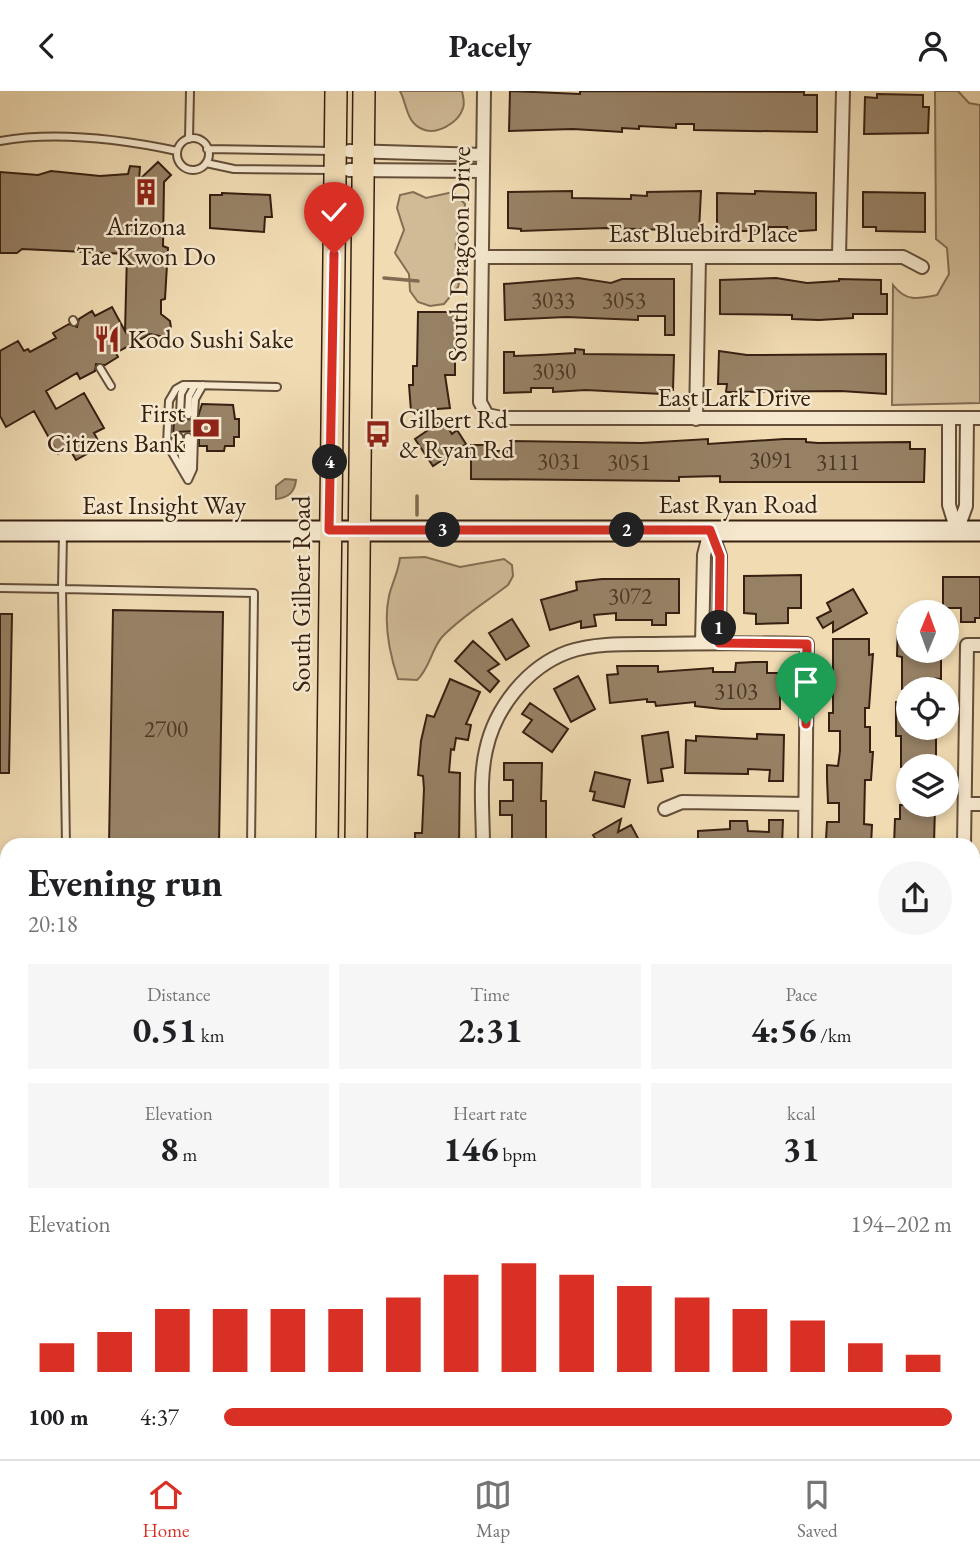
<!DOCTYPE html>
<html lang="en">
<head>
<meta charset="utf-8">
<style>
	:root { --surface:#fff; --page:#f6f6f6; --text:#202124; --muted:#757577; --line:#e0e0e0; --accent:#d93025 }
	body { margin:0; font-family:"EB Garamond",serif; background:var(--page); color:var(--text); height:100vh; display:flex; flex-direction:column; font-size:26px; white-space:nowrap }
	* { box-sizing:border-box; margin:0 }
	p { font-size:23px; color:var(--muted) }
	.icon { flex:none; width:38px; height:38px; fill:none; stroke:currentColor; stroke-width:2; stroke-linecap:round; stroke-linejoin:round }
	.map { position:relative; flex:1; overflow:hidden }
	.details { position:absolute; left:0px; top:747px; width:980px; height:621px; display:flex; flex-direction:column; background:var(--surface); border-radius:21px 21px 0 0; box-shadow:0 4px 10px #0003 }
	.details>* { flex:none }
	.needle { width:46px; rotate:1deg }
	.tools { position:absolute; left:896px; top:509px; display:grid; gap:14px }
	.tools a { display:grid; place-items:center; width:63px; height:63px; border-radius:50%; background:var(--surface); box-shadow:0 4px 10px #0003; font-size:35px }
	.pin { position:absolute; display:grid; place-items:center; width:60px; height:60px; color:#fff; margin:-72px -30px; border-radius:50% 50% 50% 0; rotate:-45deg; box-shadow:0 0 7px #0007 }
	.pin .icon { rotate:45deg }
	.km { position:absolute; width:35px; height:35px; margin:-18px; border-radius:50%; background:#222; color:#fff; font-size:19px; line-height:35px; text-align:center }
	.round { display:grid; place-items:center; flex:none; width:74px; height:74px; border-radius:37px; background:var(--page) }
	.summary { display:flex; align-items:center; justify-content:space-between; height:119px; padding:0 28px }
	h1 { font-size:38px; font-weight:700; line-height:52px }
	.metrics { display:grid; grid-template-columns:repeat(3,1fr); gap:10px; height:119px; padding:7px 28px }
	.metrics div { display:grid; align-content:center; border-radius:0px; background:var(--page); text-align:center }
	.metrics b { font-size:35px; font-weight:700 }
	.metrics small { font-size:19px; font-weight:400 }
	.metrics p { font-size:19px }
	.chart { height:196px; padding:14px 28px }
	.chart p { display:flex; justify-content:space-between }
	.chart svg { width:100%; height:126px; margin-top:7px; stroke:var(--accent); stroke-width:6 }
	ul { padding:0 28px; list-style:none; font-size:23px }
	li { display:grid; grid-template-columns:112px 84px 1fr; align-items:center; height:52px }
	li i { height:18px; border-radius:9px; background:var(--accent) }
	header { display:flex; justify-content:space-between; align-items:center; height:91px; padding:0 28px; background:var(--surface); font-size:32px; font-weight:700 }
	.tab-bar { display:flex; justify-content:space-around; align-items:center; height:98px; border-top:2px solid var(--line); background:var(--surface); font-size:19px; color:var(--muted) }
	.tab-bar a { display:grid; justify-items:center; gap:4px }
	.tab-bar .on { color:var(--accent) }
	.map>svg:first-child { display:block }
	.green { fill:#d0bb97; stroke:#836e54; stroke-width:2 }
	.water { fill:#b19b7c; stroke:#806a51; stroke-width:2 }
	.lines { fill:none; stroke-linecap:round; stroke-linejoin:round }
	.stream { stroke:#806a51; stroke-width:3.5 }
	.building { fill:#978165; stroke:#362011; stroke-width:2 }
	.lane-casing { stroke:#644f3a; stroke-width:10 }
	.street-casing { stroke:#644f3a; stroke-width:16 }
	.secondary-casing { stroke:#362011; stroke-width:23 }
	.primary-casing { stroke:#362011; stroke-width:24 }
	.lane { stroke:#f5e8ce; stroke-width:6 }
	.street { stroke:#f5e8ce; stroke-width:12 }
	.secondary { stroke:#f5e8ce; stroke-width:19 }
	.primary { stroke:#f0dbb3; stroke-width:21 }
	.route-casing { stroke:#fff; stroke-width:14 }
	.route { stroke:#d93025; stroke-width:9 }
	.labels { text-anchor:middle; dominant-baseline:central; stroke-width:5; stroke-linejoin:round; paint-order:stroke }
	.number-label { font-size:23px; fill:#4e3826 }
	.poi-label { font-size:26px; fill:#362011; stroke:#f5e8ce; text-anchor:start }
	.street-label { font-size:26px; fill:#362011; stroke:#f5e8ce }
</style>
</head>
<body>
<header><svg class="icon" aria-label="back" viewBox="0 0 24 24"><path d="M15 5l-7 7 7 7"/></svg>Pacely<svg class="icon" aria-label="person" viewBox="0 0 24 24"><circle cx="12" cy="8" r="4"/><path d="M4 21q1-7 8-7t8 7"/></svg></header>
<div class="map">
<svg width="980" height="1368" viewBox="0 0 980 1368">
	<rect width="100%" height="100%" fill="#f0dbb3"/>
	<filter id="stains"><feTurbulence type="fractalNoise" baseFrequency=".00286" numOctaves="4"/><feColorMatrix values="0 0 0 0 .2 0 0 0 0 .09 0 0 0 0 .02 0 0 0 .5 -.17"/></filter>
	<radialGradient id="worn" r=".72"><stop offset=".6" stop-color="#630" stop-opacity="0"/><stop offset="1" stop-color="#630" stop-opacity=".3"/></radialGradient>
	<path class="green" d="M400,0H462C463,5 465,12 463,17C459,31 437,45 422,38C406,31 407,13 400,0Z
		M935,0H958L969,12L980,14V312L892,314L893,194C906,211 918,208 937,204L949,183L947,157L936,148Z
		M413,101L426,107L453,101L465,113C463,140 446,152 463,177L458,196L444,213L430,215L418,211L410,200L409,183L395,162L404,139L397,117L400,104Z
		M425,466L460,476L504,468L512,474L513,485L508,494C486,511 461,526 442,546C431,559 430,577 417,589L398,588C389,561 383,533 389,505C392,492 398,482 400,467Z
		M974,797H980V851H973Z
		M973,1209H980V1368H865V1362H973Z
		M528,1362H597V1368H528Z"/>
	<path class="water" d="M285,388L296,389C295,401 287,407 276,408V395Z"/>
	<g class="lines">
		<path class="stream" d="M384,187L418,190
			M417,405V424"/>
	</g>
	<path class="building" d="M510,0L580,3V0L804,1V4H817V41L694,39V33H676V37L639,35V38L622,37V41L573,38L509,40Z
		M877,3L923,4V16H929L928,42L864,43L865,6L877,7Z
		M158,71L171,84L164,91L163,155L168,157L165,208L161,209V223L170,230L171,237L165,246L150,243L116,262L118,266L105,274L96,273L95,280L80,288L77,282L46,300L56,318L84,302L104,337L94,342L101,355L76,369L69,357L58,363L34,320L6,336L0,325V260L18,250L24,260L28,258L30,261L56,247L53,242L69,233L77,236L79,228L92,220L95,225L112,216L125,240L127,163L22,158L17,162H0V81L38,84L51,80L100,85L128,83L130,75L140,76L139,89Z
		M572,100V107L631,108V104L647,105V101L701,100L699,140L606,137L521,140V138L508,137V101Z
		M755,100L816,102V139L787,141V136H768V140H717V102L755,103Z
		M863,101L925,102V141L876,140V136H863Z
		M222,102L270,104L272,126H265L264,141L210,137V104H222Z
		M578,187L611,192L622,188H674V244H665V225H638V229L566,226L505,229L504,193Z
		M776,187L807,192L839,190V188L881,189V203H887V223H853V227L819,229L792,228V224L720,223V189Z
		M418,221H455V284H445L450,317L411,320L409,294H413V275H417Z
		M575,258L584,259V263L674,264L673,299H661V303L586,299L553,301V297H531V301L504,302V261H514V265L540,264L575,262Z
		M719,260L747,264L886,263V303L841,300L726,301L727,293H718Z
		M202,313L233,314L235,328H239V346H234V355H225L224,360H207V355H199V344L195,340L177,341L173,346L174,327L197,329Z
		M443,329L452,343L457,339L466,353L433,375L415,348Z
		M708,348V353L784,348H806V351L818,352L910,351V358H925L924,391H720V385L679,386V390L471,388V354H492L491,360H512V350L642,352Z
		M801,484V517H788V532L756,533V523L744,522V485Z
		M943,486H980V527H975V531H961V517H943Z
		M602,488H679V522H666V534H652V529H616V522L594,524L596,535L581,537V530L550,539L541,509L577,499L576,491Z
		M853,498L867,522L833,541V531L823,537L817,527L831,520L827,512Z
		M113,519L223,521L219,754H109Z
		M0,523H12L9,682H0Z
		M512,528L529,555L506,569L489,542Z
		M898,532L908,533V560H941V588L930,587L929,598H902V566L897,565Z
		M833,548H869V564L873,563L869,617H865V636H870V661H873L871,689H865L864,733L872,734L871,754H833V749L826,748L827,731H839V712H828L827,687V674L838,675L840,660V640H829V622H833Z
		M473,550L499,573L488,580L499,590L490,601L455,570Z
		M754,571H767V582H780V618H722L695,615V611L656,615L655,611H647V608L610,612L607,584L618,583L617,575H658V581L713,577V581H735L736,572Z
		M578,585L595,618L571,631L554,598Z
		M450,588L480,601L466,633L471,634L468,649L456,647L454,659L451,658L449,681L460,682L459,754H415V742H422L424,698L423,685L418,684L421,650L427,624L434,626Z
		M896,611H908V637H936V676H901V645H896Z
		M530,612L568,638L552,661L523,641L532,629L522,623Z
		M668,641L673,676L661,678L663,690L648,692L642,645Z
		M757,643L784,644L783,690H769L770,679L748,678V683L685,682L686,649L696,650V645L757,648Z
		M504,672H542L541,710H546V754H512V724H500V710H513V689H504Z
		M595,681L630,689L624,716L593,709L595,701L590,700Z
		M900,714H935L934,754H894L895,728H900Z
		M621,728L618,741L631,734L640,751L633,754H594L598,752L593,744Z
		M769,729H783L782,754H698V740L730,738V730H747L748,740L769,741Z"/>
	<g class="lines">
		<defs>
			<path id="lane" d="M177 63a16 16 0 1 1 32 0a16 16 0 1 1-32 0Z
				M189,48L190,0
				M0,50C57,40 120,48 177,60
				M207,58L333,60
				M206,72L234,78L333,79
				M73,229L74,231
				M100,277L111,295
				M180,324L181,303L186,294
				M188,324L189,305L195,294L277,296
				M194,324L195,308L203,294
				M179,346L184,378
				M188,346V383
				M188,389L167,353L169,310L176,298L183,294H195
				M188,389L193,378L194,346
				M63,442L62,498L254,502L251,754
				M0,497L62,498L66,754
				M973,1202H980"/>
			<path id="street" d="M484,0L480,311L487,324L502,327H980
				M349,60L483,64
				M349,79L483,80
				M839,164L843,0
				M482,166H903L922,176
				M949,327V414L957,440
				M696,328L699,166
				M711,439L720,465L719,552
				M957,440L966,415L967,327
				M702,552L704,464L710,440
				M965,713H980
				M665,718L682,711L805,713
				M483,754C483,723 479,689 486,659C495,617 527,576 568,561C594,552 626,553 653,553C704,552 756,552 807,553L805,754
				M964,754L967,554H980
				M973,930H980
				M973,1087H980"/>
			<path id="secondary" d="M0,440H980"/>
			<path id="primary" d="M327,754L336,0
				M356,754L364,0
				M321,1368V1362
				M349,1368L350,1362"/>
		</defs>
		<use href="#lane" class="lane-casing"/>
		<use href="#street" class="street-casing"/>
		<use href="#secondary" class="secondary-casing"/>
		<use href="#primary" class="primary-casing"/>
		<use href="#lane" class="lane"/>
		<use href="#street" class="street"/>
		<use href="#secondary" class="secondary"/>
		<use href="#primary" class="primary"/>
	</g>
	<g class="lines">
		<defs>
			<path id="route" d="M334,163L329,439H710L720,465L719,552L807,553L806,633"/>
		</defs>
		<use href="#route" class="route-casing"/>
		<use href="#route" class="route"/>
	</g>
	<defs>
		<symbol id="building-bare" viewBox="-9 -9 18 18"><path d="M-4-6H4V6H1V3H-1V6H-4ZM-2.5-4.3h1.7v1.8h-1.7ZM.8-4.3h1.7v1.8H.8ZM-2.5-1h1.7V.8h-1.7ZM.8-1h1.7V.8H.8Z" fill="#8f2418" stroke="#f5e8ce" stroke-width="2.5" paint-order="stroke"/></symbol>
		<symbol id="restaurant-bare" viewBox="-9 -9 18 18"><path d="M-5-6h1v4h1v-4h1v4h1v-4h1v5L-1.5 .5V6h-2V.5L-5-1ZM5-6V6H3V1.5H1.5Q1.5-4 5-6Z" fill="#8f2418" stroke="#f5e8ce" stroke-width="2.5" paint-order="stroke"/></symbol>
		<symbol id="bank-bare" viewBox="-9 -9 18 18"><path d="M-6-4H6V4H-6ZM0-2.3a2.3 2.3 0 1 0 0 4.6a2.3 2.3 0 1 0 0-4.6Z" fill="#8f2418" stroke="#f5e8ce" stroke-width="2.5" paint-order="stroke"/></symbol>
		<symbol id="bus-bare" viewBox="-9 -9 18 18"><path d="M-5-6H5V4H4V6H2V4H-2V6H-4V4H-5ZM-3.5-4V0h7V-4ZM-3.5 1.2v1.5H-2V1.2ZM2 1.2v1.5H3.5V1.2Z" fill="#8f2418" stroke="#f5e8ce" stroke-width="2.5" paint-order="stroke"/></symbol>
	</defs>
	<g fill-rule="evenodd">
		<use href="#building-bare" x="127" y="82" width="38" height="38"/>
		<use href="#restaurant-bare" x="88" y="229" width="38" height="38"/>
		<use href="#bank-bare" x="187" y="318" width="38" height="38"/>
		<use href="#bus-bare" x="359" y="324" width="38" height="38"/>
	</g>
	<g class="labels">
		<g class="number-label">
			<text x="553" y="209">3033</text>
			<text x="624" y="209">3053</text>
			<text x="554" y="280">3030</text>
			<text x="771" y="369">3091</text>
			<text x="559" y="370">3031</text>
			<text x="629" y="371">3051</text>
			<text x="838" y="371">3111</text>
			<text x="630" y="505">3072</text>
			<text x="736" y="600">3103</text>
			<text x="166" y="638">2700</text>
		</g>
		<g class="poi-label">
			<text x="146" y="135" text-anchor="middle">Arizona<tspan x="146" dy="30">Tae Kwon Do</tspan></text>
			<text x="128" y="248">Kodo Sushi Sake</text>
			<text x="185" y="322" text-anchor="end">First<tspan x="185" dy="30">Citizens Bank</tspan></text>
			<text x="399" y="328">Gilbert Rd<tspan x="399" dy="30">&amp; Ryan Rd</tspan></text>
		</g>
		<g class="street-label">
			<text x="703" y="142">East Bluebird Place</text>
			<text transform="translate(459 163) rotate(-89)">South Dragoon Drive</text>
			<text x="734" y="306">East Lark Drive</text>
			<text x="738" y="413">East Ryan Road</text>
			<text x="164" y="414">East Insight Way</text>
			<text transform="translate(301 503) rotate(-90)">South Gilbert Road</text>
		</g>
	</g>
	<rect width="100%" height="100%" filter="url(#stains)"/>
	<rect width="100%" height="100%" fill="url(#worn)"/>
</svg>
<div class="tools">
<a><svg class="needle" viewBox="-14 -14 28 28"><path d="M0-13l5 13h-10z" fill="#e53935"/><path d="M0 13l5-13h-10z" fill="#757577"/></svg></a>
<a><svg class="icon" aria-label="locate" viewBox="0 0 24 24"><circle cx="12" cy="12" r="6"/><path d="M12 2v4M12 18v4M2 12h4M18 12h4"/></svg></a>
<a><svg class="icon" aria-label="layers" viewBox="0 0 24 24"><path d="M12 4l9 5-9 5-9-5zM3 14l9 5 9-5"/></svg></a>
</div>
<div class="pin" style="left:806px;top:633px;background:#1e9e55"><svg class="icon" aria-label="arrive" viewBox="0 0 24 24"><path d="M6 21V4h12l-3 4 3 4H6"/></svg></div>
<div class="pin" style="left:334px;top:163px;background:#d93025"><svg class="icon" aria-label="check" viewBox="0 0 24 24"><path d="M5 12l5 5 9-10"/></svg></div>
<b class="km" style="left:719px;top:537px">1</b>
<b class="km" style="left:627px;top:439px">2</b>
<b class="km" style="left:443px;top:439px">3</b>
<b class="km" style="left:330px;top:371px">4</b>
<section class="details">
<div class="summary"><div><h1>Evening run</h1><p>20:18</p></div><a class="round"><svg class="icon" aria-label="share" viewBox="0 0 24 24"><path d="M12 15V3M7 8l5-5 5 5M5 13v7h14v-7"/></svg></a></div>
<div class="metrics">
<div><p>Distance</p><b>0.51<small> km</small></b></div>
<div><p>Time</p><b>2:31</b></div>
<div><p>Pace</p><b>4:56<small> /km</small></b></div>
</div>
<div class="metrics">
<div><p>Elevation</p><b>8<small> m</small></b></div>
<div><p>Heart rate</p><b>146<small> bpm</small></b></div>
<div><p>kcal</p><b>31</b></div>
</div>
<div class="chart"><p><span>Elevation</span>194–202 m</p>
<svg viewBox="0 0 160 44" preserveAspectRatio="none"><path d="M5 44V34M15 44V30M25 44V22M35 44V22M45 44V22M55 44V22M65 44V18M75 44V10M85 44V6M95 44V10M105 44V14M115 44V18M125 44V22M135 44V26M145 44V34M155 44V38"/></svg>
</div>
<ul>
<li><b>100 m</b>4:37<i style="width:100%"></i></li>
</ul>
</section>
</div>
<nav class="tab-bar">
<a class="on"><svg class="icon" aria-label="home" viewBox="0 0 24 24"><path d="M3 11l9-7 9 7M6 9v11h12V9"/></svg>Home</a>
<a><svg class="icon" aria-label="map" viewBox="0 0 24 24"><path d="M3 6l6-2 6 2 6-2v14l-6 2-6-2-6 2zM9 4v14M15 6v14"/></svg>Map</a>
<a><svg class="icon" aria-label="saved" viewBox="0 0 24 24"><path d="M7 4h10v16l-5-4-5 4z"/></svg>Saved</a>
</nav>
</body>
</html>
